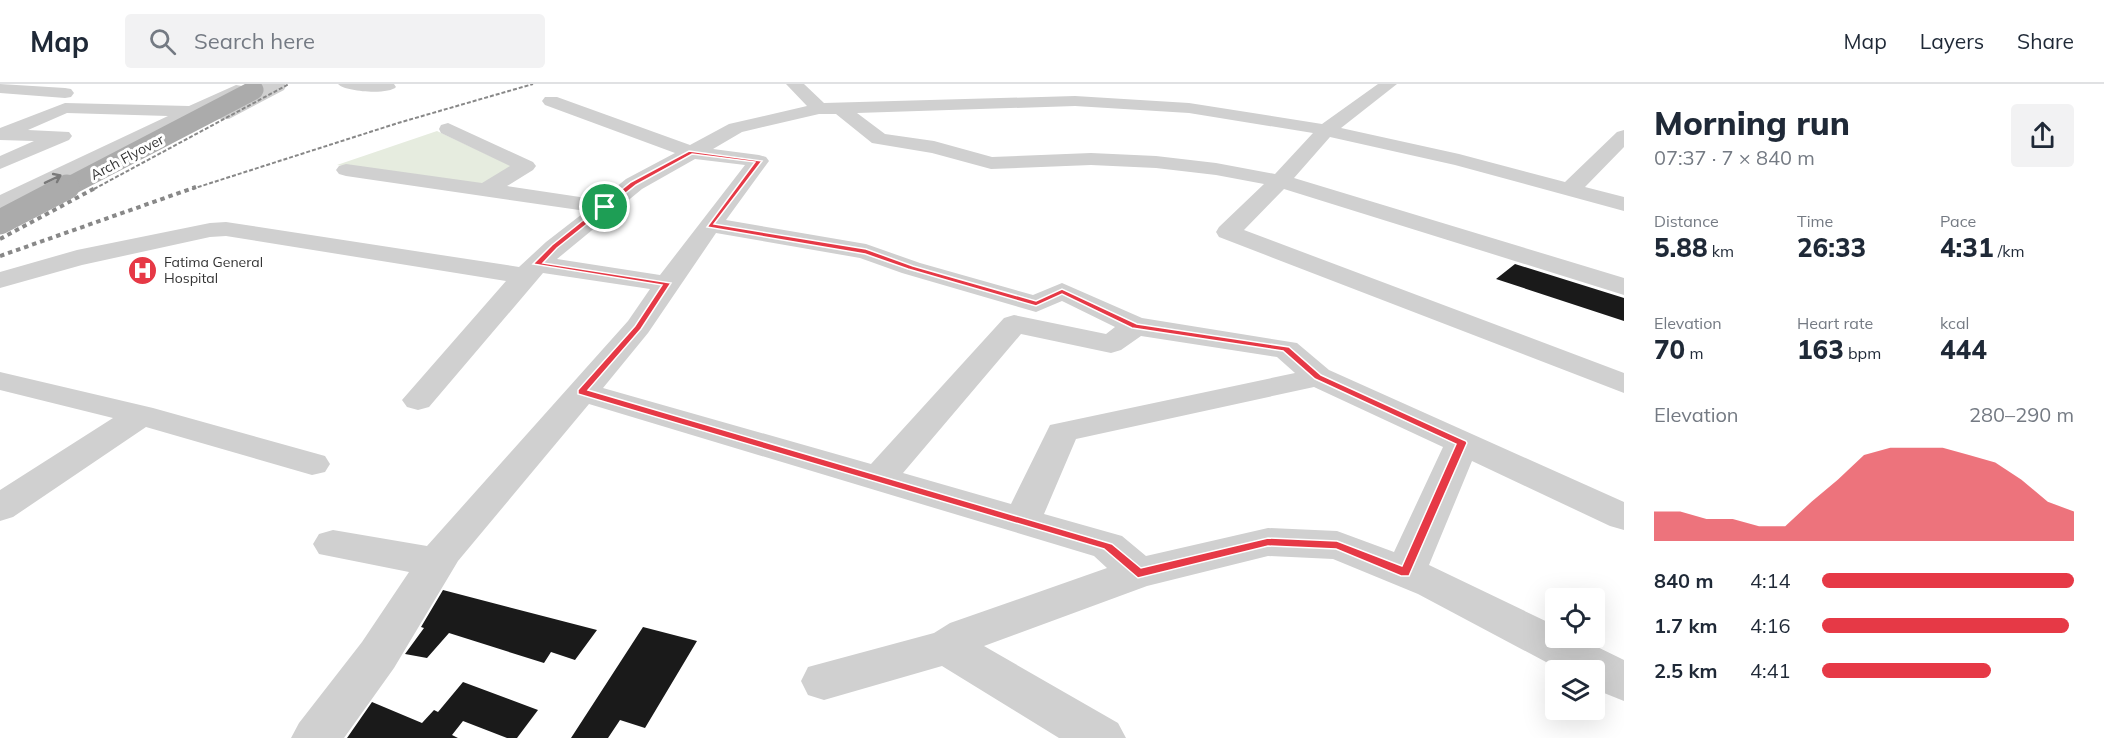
<!DOCTYPE html>
<html lang="en">
<head>
<meta charset="utf-8">
<style>
	:root { --surface:#fff; --page:#f2f2f3; --text:#1f2937; --muted:#747a83; --line:#e0e1e3; --accent:#e63946 }
	body { margin:0; font-family:Mulish,sans-serif; background:var(--page); color:var(--text); height:100vh; display:flex; flex-direction:column; font-size:22px; white-space:nowrap }
	* { box-sizing:border-box; margin:0 }
	p { font-size:20px; color:var(--muted) }
	.icon { flex:none; width:33px; height:33px; fill:none; stroke:currentColor; stroke-width:2; stroke-linecap:round; stroke-linejoin:round }
	.map { position:relative; flex:1; overflow:hidden }
	.sheet { display:flex; flex-direction:column; background:var(--surface); width:480px }
	.sheet>* { flex:none }
	.tools { position:absolute; left:1545px; top:504px; display:grid; gap:12px }
	.tools a { display:grid; place-items:center; width:60px; height:60px; border-radius:6px; background:var(--surface); box-shadow:0 6px 24px #0002; font-size:30px }
	.pin { position:absolute; display:grid; place-items:center; width:51px; height:51px; color:#fff; margin:-26px; border:3px solid #fff; border-radius:50%; box-shadow:0 2px 6px #0007 }
	.round { display:grid; place-items:center; flex:none; width:63px; height:63px; border-radius:6px; background:var(--page) }
	.summary { display:flex; align-items:center; justify-content:space-between; height:102px; padding:0 30px }
	h1 { font-size:33px; font-weight:800; line-height:45px }
	.metrics { display:grid; grid-template-columns:repeat(3,1fr); gap:9px; height:102px; padding:6px 30px }
	.metrics div { display:grid; align-content:center }
	.metrics b { font-size:26px; font-weight:800 }
	.metrics small { font-size:16px; font-weight:400 }
	.metrics p { font-size:16px }
	.chart { height:168px; padding:12px 30px }
	.chart p { display:flex; justify-content:space-between }
	.chart svg { width:100%; height:108px; margin-top:6px; fill:var(--accent); opacity:.7 }
	ul { padding:0 30px; list-style:none; font-size:20px }
	li { display:grid; grid-template-columns:96px 72px 1fr; align-items:center; height:45px }
	li i { height:15px; border-radius:8px; background:var(--accent) }
	header { display:flex; align-items:center; gap:36px; box-sizing:border-box; height:84px; padding:0 30px; background:var(--surface); border-bottom:2px solid var(--line) }
	header strong { font-size:28px }
	nav { display:flex; gap:33px; margin-inline-start:auto; font-size:21px }
	.search { width:420px; height:54px; background:var(--page); display:flex; align-items:center; gap:15px; box-sizing:border-box; padding:0 21px; border-radius:6px; color:var(--muted); font-size:22px }
	main { display:flex; flex:1; min-height:0 }
	.map>svg:first-child { display:block }
	.green { fill:#e6ecdf }
	.building { fill:#1a1a1a }
	.lines { fill:none; stroke-linecap:round; stroke-linejoin:round }
	.minor { fill:#d0d0d0; fill-rule:evenodd }
	.rail-far1 { stroke:#888; stroke-width:2; stroke-dasharray:4 2; stroke-linecap:butt }
	.rail { stroke:#888; stroke-width:4; stroke-dasharray:4.5 4; stroke-linecap:butt }
	.major-bridge-far1 { stroke:#ababab; stroke-width:19 }
	.major-bridge { stroke:#ababab; stroke-width:25 }
	.oneway { stroke:#7a7a7a }
	.route { fill:#e63946; stroke:#fff; stroke-width:1.5; fill-rule:evenodd }
	.labels { text-anchor:middle; dominant-baseline:central; stroke-width:6; stroke-linejoin:round; paint-order:stroke }
	.far-street-label { font-size:14px; fill:#333; stroke:#fff }
	.far-poi-label { font-size:14px; fill:#333; stroke:#fff; text-anchor:start }
</style>
</head>
<body>
<header>
<strong>Map</strong>
<div class="search"><svg class="icon" aria-label="search" viewBox="0 0 24 24"><circle cx="10" cy="10" r="6"/><path d="M15 15l6 6"/></svg>Search here</div>
<nav><a>Map</a><a>Layers</a><a>Share</a></nav>
</header>
<main>
<div class="map">
<svg width="1624" height="654" viewBox="0 0 1624 654">
	<rect width="100%" height="100%" fill="#fff"/>
	<path class="green" d="M437,47L514,83L480,103L337,81Z"/>
	<path class="building" d="M1515,180L1624,214V237L1496,195Z
		M443,506L597,546L575,576L551,568L544,579L449,549L427,574L405,570L424,544L421,543Z
		M643,543L697,557L645,644L620,636L608,654H571Z
		M463,598L538,626L517,654H507L463,637L452,651L458,654H347L372,618L422,639L434,626L438,628Z"/>
	<g class="lines">
		<path class="minor" d="M0,0L65,4L71,5L74,9L71,13L65,14L0,9Z
			M259,0H285L286,2L284,6L229,35H217L214,31L217,27L262,4Z
			M338,0H394L396,3C389,11 345,8 338,0Z
			M786,0H804L824,19L1075,12L1189,19L1322,40L1378,0H1397L1341,44L1459,70L1565,98L1617,48L1624,46V63L1585,103L1624,113V127L1455,81L1330,53L1294,94L1624,194V211L1284,105L1244,146L1624,289V309L1219,153L1216,148L1219,143L1264,100L1216,91L1156,84L1091,81L991,85L932,69L872,59L836,30H819L742,48L713,65L759,71L766,73L769,77L726,136L866,160L920,179L1033,211L1062,199L1142,234L1297,259L1329,286L1624,418V446L1610,442L1472,377L1429,481L1556,542V554H1579L1624,576V617L1594,605V586H1561L1418,510L1333,475L1268,472L1147,502L984,562L1118,639L1126,654H1059L942,582L824,616L808,611L801,597L808,583L934,549L950,539L1107,484L1094,472L589,320L458,477L394,584L344,654H291L299,639L362,558L409,488L319,470L313,460L319,450L333,446L427,462L628,237L650,205L543,189L429,323L418,326L407,323L402,316L506,197L226,152L210,153L82,181L0,204V188L77,166L210,139L226,138L519,183L546,158L586,127L346,92L339,90L336,86L339,82L346,80L482,99L510,82L441,49L439,45L441,41L448,39L533,78L536,82L533,86L507,102L600,116L626,95L675,69L545,21L542,17L545,13H557L690,61L729,40L807,22ZM1075,22L1189,29L1313,49L1275,90L1216,79L1156,72L1091,69L992,73L934,57L885,50L857,29ZM695,75L745,81L660,191L557,175L642,105ZM716,149L860,174L902,189L1036,228L1062,217L1115,243L1106,250L1014,231L1004,234L871,380L603,304L648,249ZM1021,250L1111,269L1121,266L1141,252L1277,273L1295,289L1050,341L1011,420L903,389ZM1314,303L1443,363L1394,468L1337,447L1268,444L1146,472L1122,452L1044,430L1076,355Z
			M236,1L242,2L244,6L242,10L0,127V111L168,32L67,29L28,46L69,48L72,52L69,56L0,85V72L34,57L0,56V44L65,19L189,22Z
			M0,288L153,324L325,372L330,380L325,388L312,391L146,343L13,433L0,437V406L113,334L0,306Z"/>
		<path class="rail-far1" d="M94,105L289,0
			M192,105L398,39L533,0"/>
		<path class="rail" d="M0,155L97,103
			M0,172L196,103"/>
		<path class="major-bridge-far1" d="M64,105L254,6"/>
		<path class="major-bridge" d="M0,138L67,103"/>
	</g>
	<defs><path id="oneway-shaft" d="M-6 0H5M1.5-3L5.5 0L1.5 3" fill="none" stroke-width="1.6" stroke-linecap="round" stroke-linejoin="round" transform="scale(1.5)"/></defs>
	<use class="oneway" href="#oneway-shaft" transform="translate(53 95) rotate(-26)"/>
	<path class="route" d="M689,67L762,77L714,140L866,165L913,182L1036,217L1062,205L1137,240L1289,263L1321,291L1466,357L1467,359L1409,492H1401L1336,465L1268,462L1138,494L1104,465L578,310V306L635,242L662,201L533,180L552,161L631,98ZM692,70L755,78L707,143L865,170L908,185L1036,222L1062,210L1132,244L1283,267L1315,295L1456,360L1402,482L1337,457L1268,454L1141,484L1112,460L588,306L641,245L671,199L543,179L557,164L636,101Z"/>
	<defs>
		<symbol id="hospital-disc" viewBox="-11 -11 22 22"><circle r="9.5" fill="#e63946" stroke="#fff"/><path d="M-5-5h3v3.5h4V-5h3V5h-3V1.5h-4V5h-3Z" fill="#fff"/></symbol>
	</defs>
	<g fill-rule="evenodd">
		<use href="#hospital-disc" x="126" y="170" width="33" height="33"/>
	</g>
	<g class="labels">
		<g class="far-street-label">
			<text transform="translate(127 73) rotate(-28)">Arch Flyover</text>
		</g>
		<g class="far-poi-label">
			<text x="164" y="178">Fatima General<tspan x="164" dy="16">Hospital</tspan></text>
		</g>
	</g>
</svg>
<div class="tools">
<a><svg class="icon" aria-label="locate" viewBox="0 0 24 24"><circle cx="12" cy="12" r="6"/><path d="M12 2v4M12 18v4M2 12h4M18 12h4"/></svg></a>
<a><svg class="icon" aria-label="layers" viewBox="0 0 24 24"><path d="M12 4l9 5-9 5-9-5zM3 14l9 5 9-5"/></svg></a>
</div>
<div class="pin" style="left:605px;top:123px;background:#1e9e55"><svg class="icon" aria-label="arrive" viewBox="0 0 24 24"><path d="M6 21V4h12l-3 4 3 4H6"/></svg></div>
</div>
<section class="sheet">
<div class="summary"><div><h1>Morning run</h1><p>07:37 · 7 × 840 m</p></div><a class="round"><svg class="icon" aria-label="share" viewBox="0 0 24 24"><path d="M12 15V3M7 8l5-5 5 5M5 13v7h14v-7"/></svg></a></div>
<div class="metrics">
<div><p>Distance</p><b>5.88<small> km</small></b></div>
<div><p>Time</p><b>26:33</b></div>
<div><p>Pace</p><b>4:31<small> /km</small></b></div>
</div>
<div class="metrics">
<div><p>Elevation</p><b>70<small> m</small></b></div>
<div><p>Heart rate</p><b>163<small> bpm</small></b></div>
<div><p>kcal</p><b>444</b></div>
</div>
<div class="chart"><p><span>Elevation</span>280–290 m</p>
<svg viewBox="0 0 160 44" preserveAspectRatio="none"><path d="M0 44V32L10 32L20 35L30 35L40 38L50 38L60 28L70 19L80 9L90 6L100 6L110 6L120 9L130 12L140 19L150 28L160 32V44z"/></svg>
</div>
<ul>
<li><b>840 m</b>4:14<i style="width:100%"></i></li>
<li><b>1.7 km</b>4:16<i style="width:98%"></i></li>
<li><b>2.5 km</b>4:41<i style="width:67%"></i></li>
</ul>
</section>
</main>
</body>
</html>
